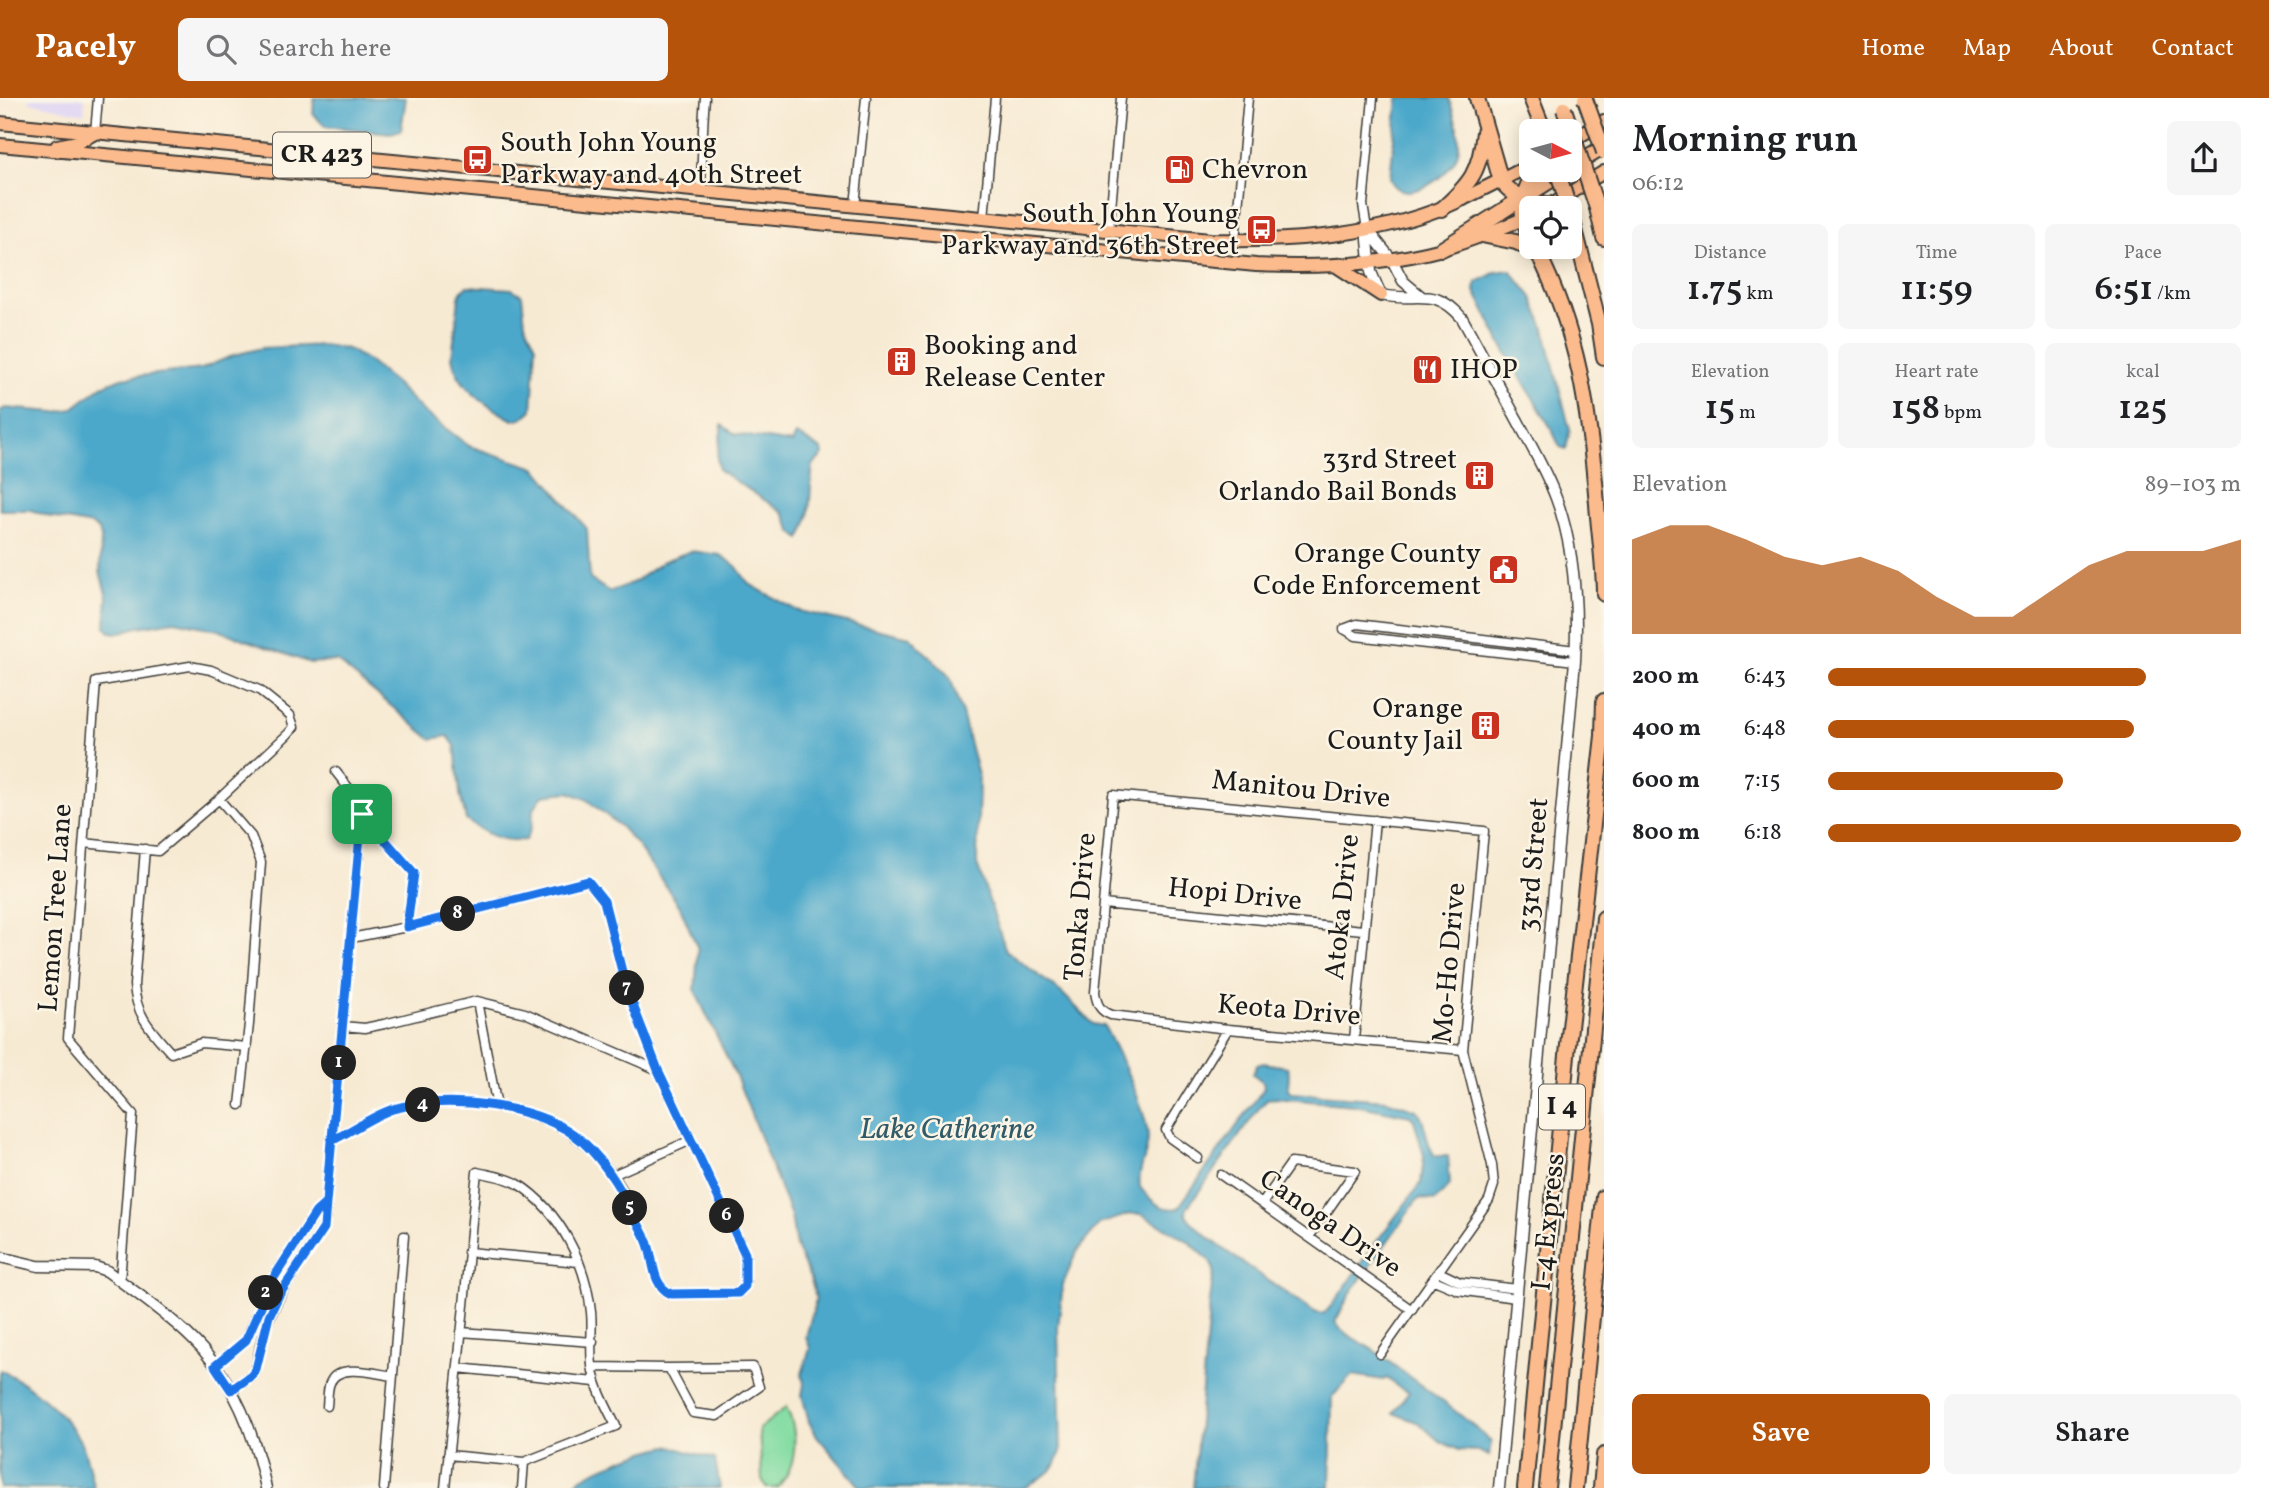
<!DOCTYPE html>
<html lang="en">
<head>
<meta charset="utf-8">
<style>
	:root { --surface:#fff; --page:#f6f6f6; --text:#202124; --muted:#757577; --accent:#b45309 }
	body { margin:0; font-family:Vollkorn,serif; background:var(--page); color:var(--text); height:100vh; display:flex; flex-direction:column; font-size:26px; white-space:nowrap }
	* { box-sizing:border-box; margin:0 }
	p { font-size:23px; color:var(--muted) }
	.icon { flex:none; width:38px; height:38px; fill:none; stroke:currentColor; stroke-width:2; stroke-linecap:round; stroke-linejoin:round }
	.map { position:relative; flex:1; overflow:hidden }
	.panel { display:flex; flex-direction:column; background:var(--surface); width:665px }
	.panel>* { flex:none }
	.needle { width:46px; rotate:96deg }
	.buttons { position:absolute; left:1519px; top:21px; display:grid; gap:14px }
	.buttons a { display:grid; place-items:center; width:63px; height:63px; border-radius:10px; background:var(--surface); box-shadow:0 4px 18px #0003; font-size:35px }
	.pin { position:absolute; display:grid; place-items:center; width:60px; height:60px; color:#fff; margin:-30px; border-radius:14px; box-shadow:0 4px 10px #0006 }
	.km { position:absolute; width:35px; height:35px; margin:-18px; border-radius:50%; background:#222; color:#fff; font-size:19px; line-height:35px; text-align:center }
	.round { display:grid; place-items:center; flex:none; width:74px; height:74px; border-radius:10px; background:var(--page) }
	.head { display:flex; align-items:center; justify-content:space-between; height:119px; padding:0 28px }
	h1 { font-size:38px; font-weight:600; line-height:52px }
	.figures { display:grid; grid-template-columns:repeat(3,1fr); gap:10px; height:119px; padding:7px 28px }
	.figures div { display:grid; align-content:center; border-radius:10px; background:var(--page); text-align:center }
	.figures b { font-size:35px; font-weight:600 }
	.figures small { font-size:19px; font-weight:400 }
	.figures p { font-size:19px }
	.chart { height:196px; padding:14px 28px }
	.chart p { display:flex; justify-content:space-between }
	.chart svg { width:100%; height:126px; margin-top:7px; fill:var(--accent); opacity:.7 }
	.primary-button { display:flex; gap:14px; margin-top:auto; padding:14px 28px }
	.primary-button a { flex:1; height:80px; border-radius:10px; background:var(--accent); color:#fff; font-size:28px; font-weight:600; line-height:80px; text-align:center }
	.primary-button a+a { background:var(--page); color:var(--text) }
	ul { padding:0 28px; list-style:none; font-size:23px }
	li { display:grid; grid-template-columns:112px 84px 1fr; align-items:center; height:52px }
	li i { height:18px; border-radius:9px; background:var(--accent) }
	header { display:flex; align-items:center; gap:42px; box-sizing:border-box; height:98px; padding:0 35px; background:var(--accent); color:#fff }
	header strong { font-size:33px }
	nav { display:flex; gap:38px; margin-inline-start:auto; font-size:24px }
	.search { width:490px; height:63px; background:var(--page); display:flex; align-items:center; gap:18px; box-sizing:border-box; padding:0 24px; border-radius:10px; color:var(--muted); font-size:26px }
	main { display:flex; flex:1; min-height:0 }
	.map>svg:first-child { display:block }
	.built { fill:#ded5f5 }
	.green { fill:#82dca2; stroke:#4f7c5f; stroke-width:2 }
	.water { fill:#4ca8ca; stroke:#346273; stroke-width:2; fill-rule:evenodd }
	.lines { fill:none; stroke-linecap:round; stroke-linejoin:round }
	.minor-casing { stroke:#3d3b37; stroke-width:11 }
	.tertiary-casing { stroke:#3d3b37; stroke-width:13 }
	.primary-casing { stroke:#3d3b37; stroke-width:16 }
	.trunk-casing { stroke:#3d3b37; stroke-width:16 }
	.motorway-casing { stroke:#3d3b37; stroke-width:18 }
	.minor { stroke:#fff; stroke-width:8 }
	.tertiary { stroke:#fff; stroke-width:10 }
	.primary { stroke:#fbbb8d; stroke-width:12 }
	.trunk { stroke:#fbbb8d; stroke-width:12 }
	.motorway { stroke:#fbbb8d; stroke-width:14 }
	.motorway-bridge-casing { stroke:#3d3b37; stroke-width:18; stroke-linecap:butt }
	.motorway-bridge { stroke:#fbbb8d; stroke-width:14 }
	.route-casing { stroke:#fff; stroke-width:14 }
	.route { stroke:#1a73e8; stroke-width:9 }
	.labels { text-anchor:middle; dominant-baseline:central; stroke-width:5; stroke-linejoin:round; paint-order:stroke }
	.shield { fill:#fcf5e5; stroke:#5f5d58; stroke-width:2 }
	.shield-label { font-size:26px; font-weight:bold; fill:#1c1c1c }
	.poi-label { font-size:28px; fill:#1c1c1c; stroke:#fcf5e5; text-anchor:start }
	.street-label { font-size:28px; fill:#1c1c1c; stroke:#fcf5e5 }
	.water-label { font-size:30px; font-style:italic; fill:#325b6a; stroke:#fcf5e5 }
</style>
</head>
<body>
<header>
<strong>Pacely</strong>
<div class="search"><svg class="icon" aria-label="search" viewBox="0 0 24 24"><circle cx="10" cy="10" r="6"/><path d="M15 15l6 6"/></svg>Search here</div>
<nav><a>Home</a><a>Map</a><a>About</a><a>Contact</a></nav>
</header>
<main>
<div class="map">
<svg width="1604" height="1390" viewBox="0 0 1604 1390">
	<rect width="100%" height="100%" fill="#fcf5e5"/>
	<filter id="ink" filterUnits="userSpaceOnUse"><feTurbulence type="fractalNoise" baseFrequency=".0143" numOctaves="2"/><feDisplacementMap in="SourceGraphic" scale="14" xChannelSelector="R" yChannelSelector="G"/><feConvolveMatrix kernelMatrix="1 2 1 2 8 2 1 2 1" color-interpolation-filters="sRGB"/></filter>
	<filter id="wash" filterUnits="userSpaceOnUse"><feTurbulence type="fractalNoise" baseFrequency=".00686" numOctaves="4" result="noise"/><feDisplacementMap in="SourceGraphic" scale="28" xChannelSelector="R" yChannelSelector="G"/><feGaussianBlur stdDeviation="1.57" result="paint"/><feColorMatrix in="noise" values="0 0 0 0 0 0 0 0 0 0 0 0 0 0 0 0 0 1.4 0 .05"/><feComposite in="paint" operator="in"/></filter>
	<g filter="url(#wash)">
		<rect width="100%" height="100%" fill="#f7ead3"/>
		<path class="built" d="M29,0H85L84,16L29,4Z"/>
		<path class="green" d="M786,1309C799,1334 798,1369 777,1390H766L762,1381L759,1331Z"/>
		<path class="water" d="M314,0H406L401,32L391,35L325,28L313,16Z
			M1398,0H1449C1453,16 1462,37 1458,54C1453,78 1401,112 1390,80Z
			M1510,172L1532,199L1544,230L1570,332L1566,351L1560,349L1551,330L1501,246L1475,193L1476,185L1496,174Z
			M467,188L512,191L522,197L525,225L536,248L532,312L523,320L513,322C488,309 457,290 452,259L459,200L461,193Z
			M323,247L348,251L369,264L395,285L424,314L469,348L536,370L587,431L590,481L610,494L634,484L664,463L691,453L720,457L736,468L749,486L796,512L910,539L950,579L962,615L979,681L977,766L1006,853L1062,895L1093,926L1104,928C1118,955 1147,1010 1148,1040C1148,1057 1137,1072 1140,1089C1149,1101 1163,1114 1178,1110L1264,990L1263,984L1253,976L1257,967L1263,965L1287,969L1289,975L1288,992L1292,995L1387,1002L1417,1012C1428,1026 1424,1044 1435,1058H1448L1450,1087L1435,1103L1421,1100L1417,1102L1352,1193L1335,1224C1345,1239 1365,1245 1379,1256C1416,1285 1457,1311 1491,1344L1489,1358L1478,1353L1459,1352L1439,1343L1419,1325L1393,1315L1409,1294L1398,1289L1387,1280L1383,1282L1352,1277L1332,1299L1330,1390H1193L1210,1202L1214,1172L1209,1162L1188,1143L1141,1116H1130L1099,1126L1077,1153L1063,1186L1058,1230L1061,1354L1051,1373L1025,1390H861L817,1338L809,1324L802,1297L804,1286L802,1276L810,1250L806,1239L816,1201L811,1182L796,1149L791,1118L736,978L695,893L698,851L680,809L637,747L621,729L586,701L569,694L543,697L533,712L532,728L526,742C500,744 487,737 466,722L460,696L455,648L448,638L431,641L337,563L310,565L218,532L175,523L138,529L118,535L110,534L105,529L107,499L100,474L101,440L99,432L92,427L50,419L31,412H0V313L5,310L56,314L72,311L102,288L121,280L201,271L234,257L262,250ZM1274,1000L1354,1007L1410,1018L1414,1022L1424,1058L1421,1085L1364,1160C1361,1167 1328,1214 1324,1215C1318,1217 1313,1213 1308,1210C1284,1192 1196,1137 1186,1116L1187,1110L1260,1009L1267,1002Z
			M722,327L735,336L792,345L796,337C805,339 813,348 822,352L823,357L813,367C809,393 813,418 800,441L792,434L784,415L719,372L717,360Z
			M0,1272C28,1284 69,1319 82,1347C88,1360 90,1376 94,1390H0Z
			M668,1348L715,1361L720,1390H570C583,1373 646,1352 668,1348Z"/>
	</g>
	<g filter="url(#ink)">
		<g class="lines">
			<defs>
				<path id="minor" d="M95,35L98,0
					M700,93C703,62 702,31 705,0
					M855,108L866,0
					M984,120L995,0
					M1367,131L1363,107L1373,0
					M1109,132L1121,0
					M1235,143L1248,0
					M1344,531L1356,538L1575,563
					M1344,531L1357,526L1576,552
					M219,701L251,738L261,764L249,926L240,1007
					M362,716L414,775L407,829
					M84,745L158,753L219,701L288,636L294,629L290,617L259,592L211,572L190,568L96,584L68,940L133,1016L120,1183
					M145,751L134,887C136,918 151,932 171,955L201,945L247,949
					M1103,806L1363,832
					M477,903L497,1009
					M342,928L365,930L384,926L477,903L525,915L658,972
					M1354,942L1375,722
					M331,1043C351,1033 372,1017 393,1011C444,997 525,1005 569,1034C585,1045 599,1060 611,1075C626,1093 635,1120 646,1141C655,1160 650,1186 672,1196L738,1195L745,1188V1156L658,972L626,889L604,803L588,783L407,829L351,840
					M1198,1060L1170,1040L1166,1032L1228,931
					M613,1077L691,1042
					M1221,1077L1412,1212
					M1262,1106L1291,1065L1355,1073L1309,1139
					M468,1154L579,1164
					M1439,1174L1460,1184L1517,1191
					M1434,1182L1458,1192L1516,1200
					M461,1234L593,1244
					M1380,1256L1489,1102L1494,1087L1492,1067L1463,952L1484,733L1113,697L1095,894C1097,907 1100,913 1111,917L1228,931L1463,952
					M215,1268L246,1242L273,1181L316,1114L326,1105
					M592,1269L669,1270
					M753,1269L759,1289L717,1318L693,1315L669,1270Z
					M458,1270L595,1284
					M231,1292L251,1278L256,1271C262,1216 294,1174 324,1130L326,1105L362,716L358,702L336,674
					M327,1308C328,1301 327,1292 330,1285C338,1264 377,1276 393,1278
					M384,1390L404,1138
					M445,1390C449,1349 454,1308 458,1267C465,1202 470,1138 477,1074C489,1077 507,1079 518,1086C560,1113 586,1165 591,1214C593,1232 589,1257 593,1273C597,1292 607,1310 616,1328L524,1364L448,1357
					M522,1390L524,1364"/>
				<path id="tertiary" d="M1367,131L1371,174L1381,197C1417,205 1434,187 1462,220C1481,254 1499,289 1518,323C1531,348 1546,373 1556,400C1575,451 1578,509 1575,563L1499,1390
					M1368,132L1392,162L1403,183L1422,199
					M0,1159L38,1168L95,1169L107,1173C140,1198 175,1221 203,1252C237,1290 256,1342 266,1390"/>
				<path id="primary" d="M1570,44L1604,23
					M1463,101L1531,67
					M1560,101L1604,74"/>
				<path id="trunk" d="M0,25L1210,142C1295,144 1385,138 1463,101
					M0,47L1256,167C1318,170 1382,167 1442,151C1470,143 1496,132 1523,121
					M57,48L78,44L95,35
					M1335,167L1381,197"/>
				<path id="motorway" d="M1477,0L1501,83C1514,99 1531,107 1551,106
					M1531,0L1544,33
					M1571,69L1604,49
					M1597,110L1604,140
					M1442,111C1471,85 1480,73 1484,34
					M1570,112L1599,226L1604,259
					M1482,137L1516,144L1538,154
					M1531,141C1517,112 1521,99 1535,72
					M1535,149C1579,234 1589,312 1597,406C1599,436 1604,466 1604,496
					M1442,151L1567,72
					M1603,636L1604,603
					M1525,1390L1568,947L1604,629
					M1547,1390L1604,820
					M1575,1390L1604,1099
					M1601,1390L1604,1357"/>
			</defs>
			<use href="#minor" class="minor-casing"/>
			<use href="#tertiary" class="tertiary-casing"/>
			<use href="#primary" class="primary-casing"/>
			<use href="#trunk" class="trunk-casing"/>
			<use href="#motorway" class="motorway-casing"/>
			<use href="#minor" class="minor"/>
			<use href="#tertiary" class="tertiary"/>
			<use href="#primary" class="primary"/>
			<use href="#trunk" class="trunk"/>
			<use href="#motorway" class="motorway"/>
			<defs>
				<path id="motorway-bridge" d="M1585,1L1604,54
					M1564,11L1597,110
					M1557,72L1569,110"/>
			</defs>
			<use href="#motorway-bridge" class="motorway-bridge-casing"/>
			<use href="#motorway-bridge" class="motorway-bridge"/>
		</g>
	</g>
	<g class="lines" filter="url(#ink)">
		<defs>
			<path id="route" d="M362,716L326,1105L316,1114L273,1181L246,1242L215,1268L231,1292L251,1278L256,1271L269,1218L279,1197L324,1130L331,1043C350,1034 374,1017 393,1011C446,996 540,1006 582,1043C612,1070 628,1106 646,1141C655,1160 650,1186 671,1196L738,1195L745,1188V1156L658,972L626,889L604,803L588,783L407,829L414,775L362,716"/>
		</defs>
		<use href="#route" class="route-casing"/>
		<use href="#route" class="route"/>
	</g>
	<defs>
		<symbol id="bus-square" viewBox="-11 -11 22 22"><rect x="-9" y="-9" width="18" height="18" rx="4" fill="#c8321e" stroke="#fcf5e5"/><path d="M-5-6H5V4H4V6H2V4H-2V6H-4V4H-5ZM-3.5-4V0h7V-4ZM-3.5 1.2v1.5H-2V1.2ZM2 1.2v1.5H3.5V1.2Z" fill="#fff"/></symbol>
		<symbol id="fuel-square" viewBox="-11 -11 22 22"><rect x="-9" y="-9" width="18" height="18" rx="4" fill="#c8321e" stroke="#fcf5e5"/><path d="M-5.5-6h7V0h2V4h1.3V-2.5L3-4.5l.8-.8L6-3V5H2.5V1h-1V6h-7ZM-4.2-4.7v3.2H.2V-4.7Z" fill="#fff"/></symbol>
		<symbol id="building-square" viewBox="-11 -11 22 22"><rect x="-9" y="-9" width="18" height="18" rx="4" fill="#c8321e" stroke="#fcf5e5"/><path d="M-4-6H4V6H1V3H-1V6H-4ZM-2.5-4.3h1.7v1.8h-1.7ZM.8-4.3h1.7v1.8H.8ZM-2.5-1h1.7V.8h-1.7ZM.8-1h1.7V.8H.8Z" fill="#fff"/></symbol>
		<symbol id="restaurant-square" viewBox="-11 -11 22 22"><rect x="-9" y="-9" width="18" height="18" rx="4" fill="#c8321e" stroke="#fcf5e5"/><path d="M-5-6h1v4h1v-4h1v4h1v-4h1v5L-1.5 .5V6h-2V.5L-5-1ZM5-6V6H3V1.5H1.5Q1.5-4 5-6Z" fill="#fff"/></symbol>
		<symbol id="civic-square" viewBox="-11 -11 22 22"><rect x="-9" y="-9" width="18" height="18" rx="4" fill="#c8321e" stroke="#fcf5e5"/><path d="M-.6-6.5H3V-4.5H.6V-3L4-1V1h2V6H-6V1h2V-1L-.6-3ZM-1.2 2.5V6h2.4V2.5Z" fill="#fff"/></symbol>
	</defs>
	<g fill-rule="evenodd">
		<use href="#bus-square" x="460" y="44" width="35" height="35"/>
		<use href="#fuel-square" x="1162" y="54" width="35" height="35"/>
		<use href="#bus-square" x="1244" y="114" width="35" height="35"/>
		<use href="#building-square" x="884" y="246" width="35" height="35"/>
		<use href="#restaurant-square" x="1410" y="254" width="35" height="35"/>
		<use href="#building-square" x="1462" y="360" width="35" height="35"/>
		<use href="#civic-square" x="1486" y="454" width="35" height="35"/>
		<use href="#building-square" x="1468" y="610" width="35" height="35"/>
	</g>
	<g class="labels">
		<g class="shield">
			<rect x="273" y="34.5" width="98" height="45" rx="5"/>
			<rect x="1539" y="986.5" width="46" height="45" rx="5"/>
		</g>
		<g class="shield-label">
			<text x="322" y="57">CR 423</text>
			<text x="1562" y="1009">I 4</text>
		</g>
		<g class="poi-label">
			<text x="500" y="45">South John Young<tspan x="500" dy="32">Parkway and 40th Street</tspan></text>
			<text x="1202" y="72">Chevron</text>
			<text x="1239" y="116" text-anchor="end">South John Young<tspan x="1239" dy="32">Parkway and 36th Street</tspan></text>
			<text x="924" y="248">Booking and<tspan x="924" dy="32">Release Center</tspan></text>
			<text x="1450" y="272">IHOP</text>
			<text x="1457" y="362" text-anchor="end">33rd Street<tspan x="1457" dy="32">Orlando Bail Bonds</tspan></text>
			<text x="1481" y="456" text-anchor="end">Orange County<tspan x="1481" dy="32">Code Enforcement</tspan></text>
			<text x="1463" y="611" text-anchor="end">Orange<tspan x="1463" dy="32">County Jail</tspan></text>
		</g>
		<g class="street-label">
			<text transform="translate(1301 692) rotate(6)">Manitou Drive</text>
			<text transform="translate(1534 767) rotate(-85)">33rd Street</text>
			<text transform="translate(1235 797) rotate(6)">Hopi Drive</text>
			<text transform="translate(1081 809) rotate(-85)">Tonka Drive</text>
			<text transform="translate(1343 809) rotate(-84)">Atoka Drive</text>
			<text transform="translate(56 810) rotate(-86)">Lemon Tree Lane</text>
			<text transform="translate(1450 865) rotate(-85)">Mo-Ho Drive</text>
			<text transform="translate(1289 913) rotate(5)">Keota Drive</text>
			<text transform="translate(1549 1124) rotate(-84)">I-4 Express</text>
			<text transform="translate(1330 1126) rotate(35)">Canoga Drive</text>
		</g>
		<g class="water-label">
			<text x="947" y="1032">Lake Catherine</text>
		</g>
	</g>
</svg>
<div class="buttons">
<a><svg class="needle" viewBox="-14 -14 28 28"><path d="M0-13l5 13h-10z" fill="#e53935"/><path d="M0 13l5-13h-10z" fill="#757577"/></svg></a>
<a><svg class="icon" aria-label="locate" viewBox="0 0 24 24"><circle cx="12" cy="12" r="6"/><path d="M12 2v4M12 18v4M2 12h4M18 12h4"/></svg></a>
</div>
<div class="pin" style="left:362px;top:716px;background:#1e9e55"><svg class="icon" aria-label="arrive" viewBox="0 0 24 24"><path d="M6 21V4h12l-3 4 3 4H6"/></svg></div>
<b class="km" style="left:339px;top:965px">1</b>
<b class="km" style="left:266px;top:1195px">2</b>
<b class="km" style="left:423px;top:1007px">4</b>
<b class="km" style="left:630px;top:1110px">5</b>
<b class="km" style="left:727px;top:1118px">6</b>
<b class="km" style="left:627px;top:890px">7</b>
<b class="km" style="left:458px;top:816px">8</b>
</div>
<section class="panel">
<div class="head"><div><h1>Morning run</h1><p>06:12</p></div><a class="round"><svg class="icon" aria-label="share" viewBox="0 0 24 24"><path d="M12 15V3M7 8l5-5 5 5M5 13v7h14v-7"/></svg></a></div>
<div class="figures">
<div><p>Distance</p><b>1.75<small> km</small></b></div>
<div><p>Time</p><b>11:59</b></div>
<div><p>Pace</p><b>6:51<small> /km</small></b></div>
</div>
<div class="figures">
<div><p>Elevation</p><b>15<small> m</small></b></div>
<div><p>Heart rate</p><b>158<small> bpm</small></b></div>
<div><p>kcal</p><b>125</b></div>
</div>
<div class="chart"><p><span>Elevation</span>89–103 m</p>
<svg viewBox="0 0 160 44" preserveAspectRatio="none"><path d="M0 44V11L10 6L20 6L30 11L40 17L50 20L60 17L70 22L80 31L90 38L100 38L110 29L120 20L130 15L140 15L150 15L160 11V44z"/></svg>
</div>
<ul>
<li><b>200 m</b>6:43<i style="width:77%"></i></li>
<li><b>400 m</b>6:48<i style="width:74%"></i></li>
<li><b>600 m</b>7:15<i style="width:57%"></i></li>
<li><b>800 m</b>6:18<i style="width:100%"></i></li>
</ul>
<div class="primary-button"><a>Save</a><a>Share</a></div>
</section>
</main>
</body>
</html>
